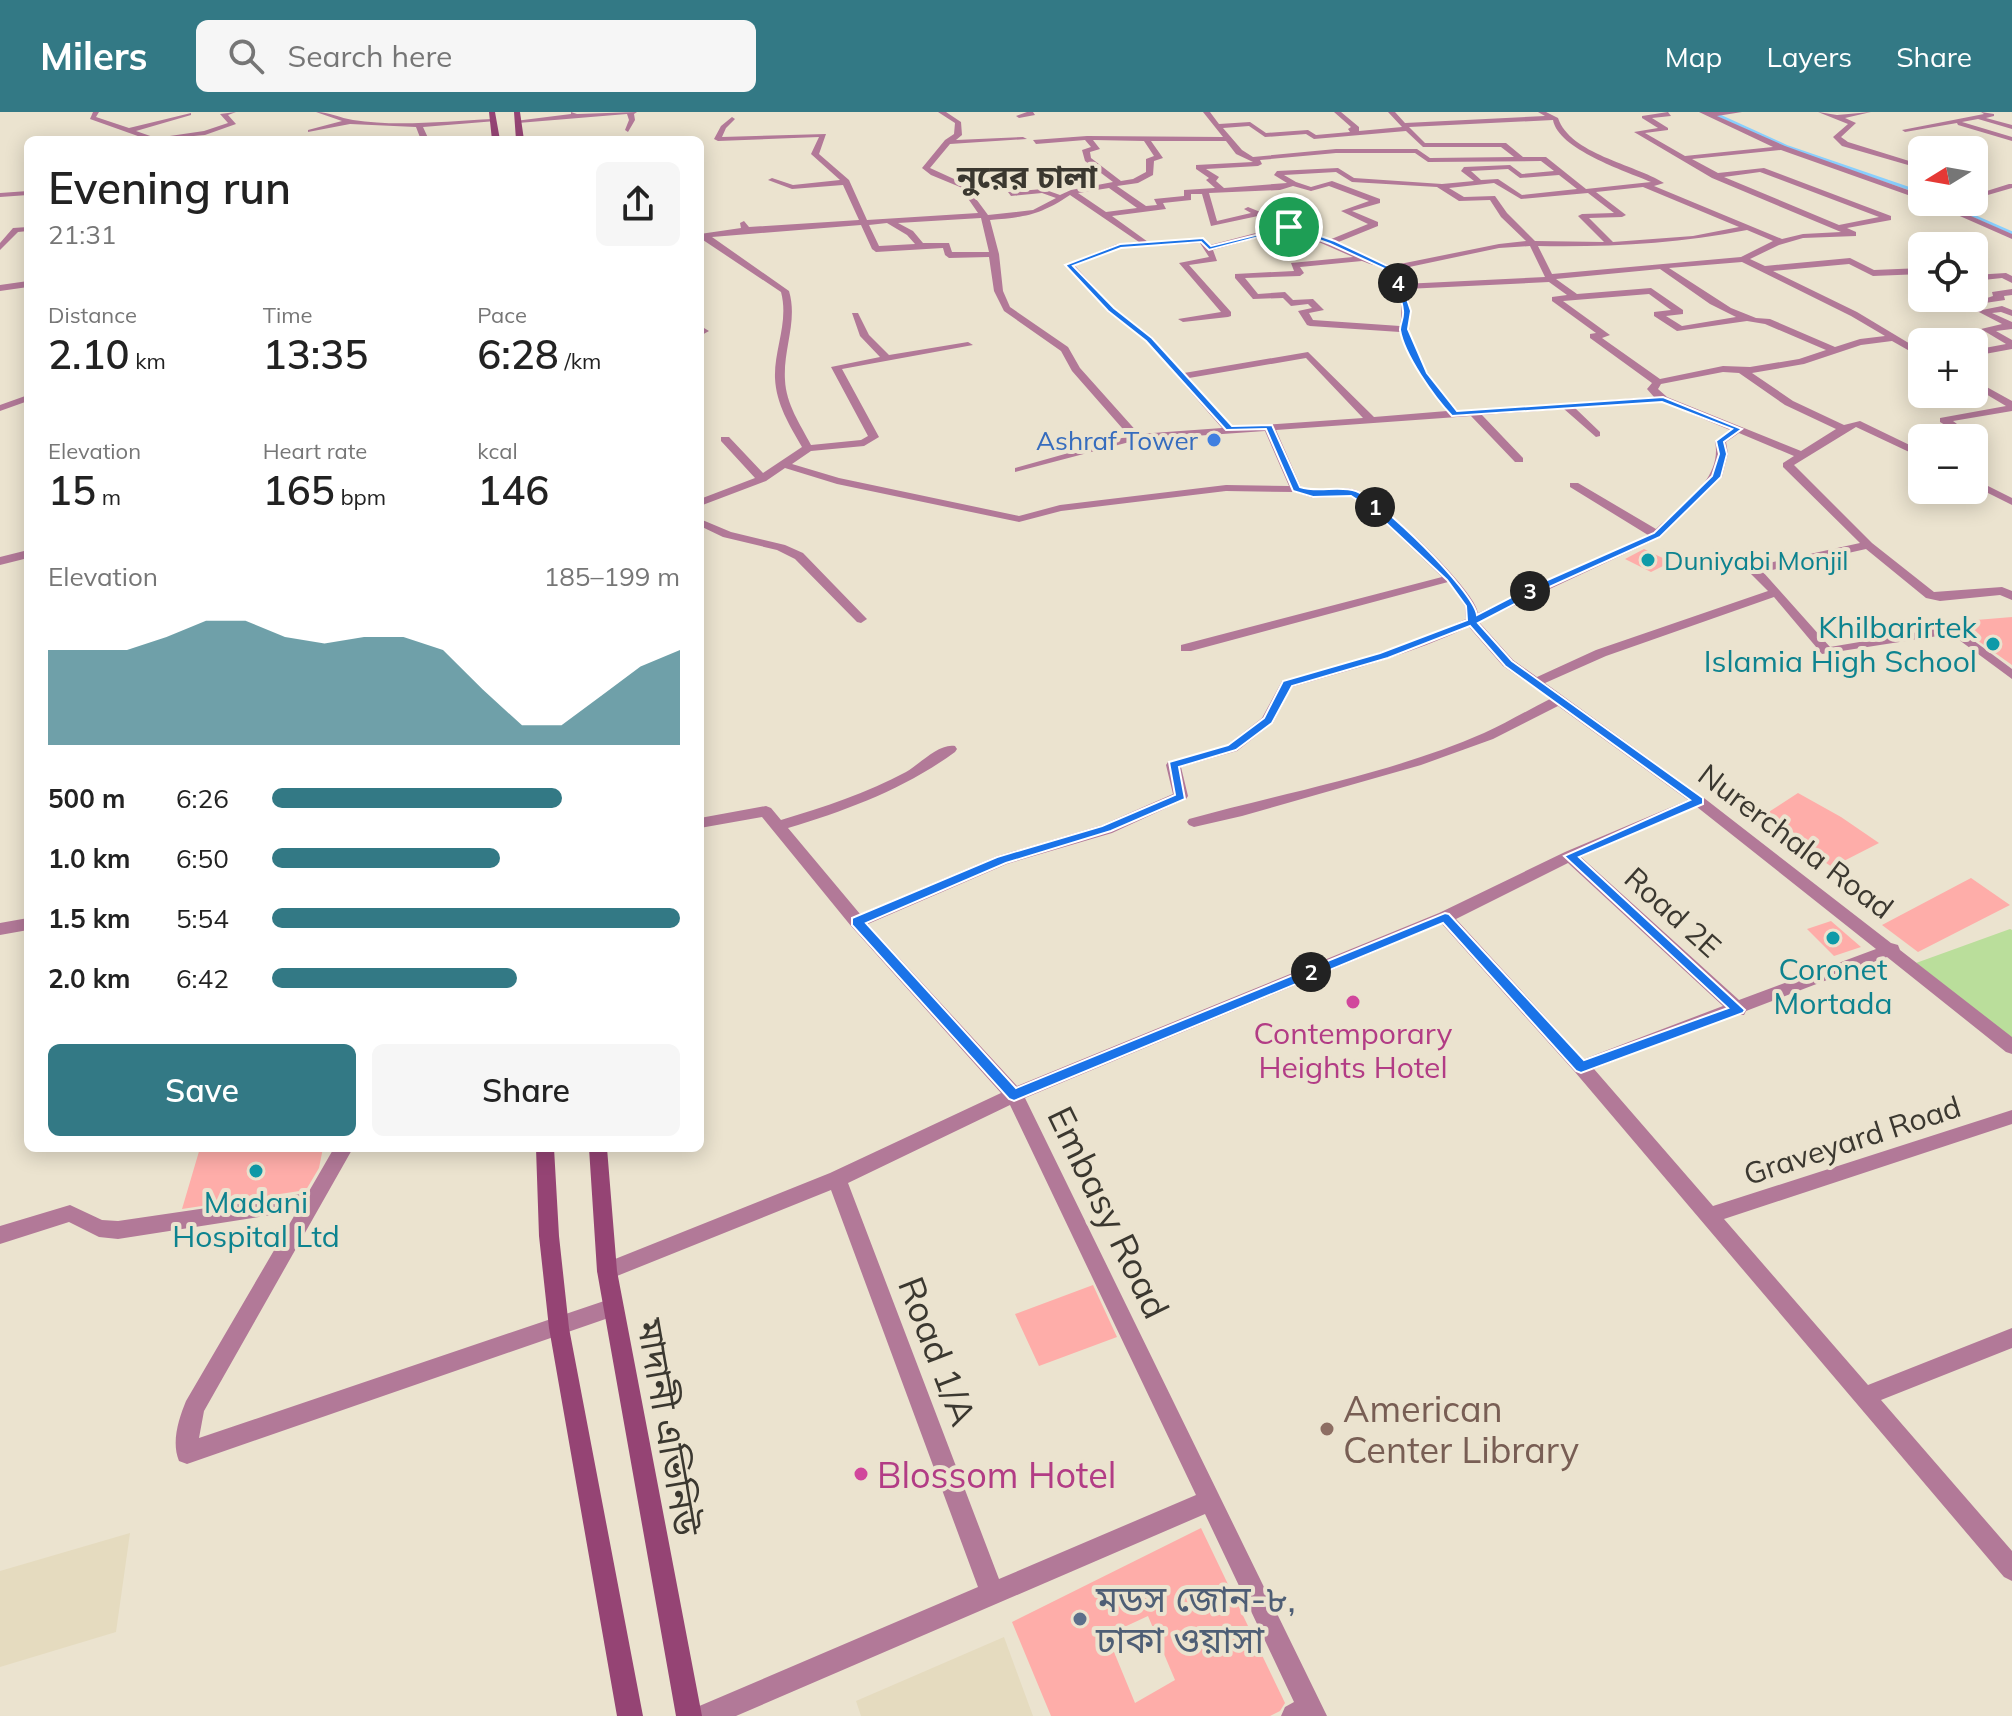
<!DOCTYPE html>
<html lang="en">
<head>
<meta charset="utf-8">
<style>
	:root { --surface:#fff; --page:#f6f6f6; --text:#222; --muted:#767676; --accent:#337985 }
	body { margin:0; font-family:Mulish,"Noto Sans Bengali",sans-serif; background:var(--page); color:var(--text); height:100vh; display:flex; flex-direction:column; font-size:30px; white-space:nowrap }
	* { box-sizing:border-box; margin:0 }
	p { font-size:26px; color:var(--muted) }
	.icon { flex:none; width:44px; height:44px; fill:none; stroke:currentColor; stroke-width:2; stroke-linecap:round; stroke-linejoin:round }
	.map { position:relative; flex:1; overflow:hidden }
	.sheet { position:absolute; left:24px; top:24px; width:680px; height:1016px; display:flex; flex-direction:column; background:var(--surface); border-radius:12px; box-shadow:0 4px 20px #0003 }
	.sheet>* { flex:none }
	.needle { width:52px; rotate:259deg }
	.controls { position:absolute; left:1908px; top:24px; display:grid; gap:16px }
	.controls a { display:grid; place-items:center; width:80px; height:80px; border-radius:12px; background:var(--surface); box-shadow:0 4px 20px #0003; font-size:40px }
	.pin { position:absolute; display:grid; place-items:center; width:68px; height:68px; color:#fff; margin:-34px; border:4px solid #fff; border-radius:50%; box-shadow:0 2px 8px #0007 }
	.km { position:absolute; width:40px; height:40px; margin:-20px; border-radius:50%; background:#222; color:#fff; font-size:22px; line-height:40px; text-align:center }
	.round { display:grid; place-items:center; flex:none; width:84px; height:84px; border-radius:12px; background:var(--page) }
	.headline { display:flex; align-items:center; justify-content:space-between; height:136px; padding:0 24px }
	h1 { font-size:44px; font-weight:600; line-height:60px }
	.metrics { display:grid; grid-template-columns:repeat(3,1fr); gap:12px; height:136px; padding:8px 24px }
	.metrics div { display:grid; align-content:center }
	.metrics b { font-size:40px; font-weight:600 }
	.metrics small { font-size:22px; font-weight:400 }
	.metrics p { font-size:22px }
	.chart { height:224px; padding:16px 24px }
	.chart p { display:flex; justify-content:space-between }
	.chart svg { width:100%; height:144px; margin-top:8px; fill:var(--accent); opacity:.7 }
	.action { display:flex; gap:16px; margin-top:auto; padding:16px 24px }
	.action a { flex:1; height:92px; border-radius:12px; background:var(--accent); color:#fff; font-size:32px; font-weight:600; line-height:92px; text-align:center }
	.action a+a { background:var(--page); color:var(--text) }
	ul { padding:0 24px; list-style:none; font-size:26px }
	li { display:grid; grid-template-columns:128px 96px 1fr; align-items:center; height:60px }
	li i { height:20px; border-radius:10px; background:var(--accent) }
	header { display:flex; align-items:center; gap:48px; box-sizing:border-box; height:112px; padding:0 40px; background:var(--accent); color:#fff }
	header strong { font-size:38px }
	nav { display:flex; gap:44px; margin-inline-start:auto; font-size:28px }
	.search { width:560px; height:72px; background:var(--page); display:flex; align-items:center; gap:20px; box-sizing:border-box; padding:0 28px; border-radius:12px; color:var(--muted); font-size:30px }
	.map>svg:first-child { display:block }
	.built { fill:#e5dbbf }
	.green { fill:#bade9b }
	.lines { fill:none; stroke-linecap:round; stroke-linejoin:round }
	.stream { stroke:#88cffe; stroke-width:3 }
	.building { fill:#feada9; fill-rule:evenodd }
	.minor { fill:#b27998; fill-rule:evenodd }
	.secondary { fill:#954474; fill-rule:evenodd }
	.route { fill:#1a73e8; stroke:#fff; stroke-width:2; fill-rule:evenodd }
	.shop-dot { fill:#3f7fe0; stroke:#ebe3cf; stroke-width:3 }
	.culture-dot { fill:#0f9aa8; stroke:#ebe3cf; stroke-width:3 }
	.hotel-dot { fill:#d1479c; stroke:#ebe3cf; stroke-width:3 }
	.education-dot { fill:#8d6e63; stroke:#ebe3cf; stroke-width:3 }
	.service-dot { fill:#5c6f8a; stroke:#ebe3cf; stroke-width:3 }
	.labels { text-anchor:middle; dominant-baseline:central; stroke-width:8; stroke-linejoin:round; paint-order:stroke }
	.far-shop-label { font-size:26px; fill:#366cbe; stroke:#ebe3cf; text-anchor:end }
	.far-culture-label { font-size:26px; fill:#0d838f; stroke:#ebe3cf; text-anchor:start }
	.culture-label { font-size:30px; fill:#0d838f; stroke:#ebe3cf }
	.street-label { font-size:30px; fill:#3b3830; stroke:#ebe3cf }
	.hotel-label { font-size:30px; fill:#b23c85; stroke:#ebe3cf }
	.far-district-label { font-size:32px; font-weight:bold; fill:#3b3830; stroke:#ebe3cf }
	.near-street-label { font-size:36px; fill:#3b3830; stroke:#ebe3cf }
	.near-education-label { font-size:36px; fill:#785e54; stroke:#ebe3cf; text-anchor:start }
	.near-hotel-label { font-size:36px; fill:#b23c85; stroke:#ebe3cf; text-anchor:start }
	.near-service-label { font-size:36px; fill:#4e5e75; stroke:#ebe3cf; text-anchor:start }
</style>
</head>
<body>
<header>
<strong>Milers</strong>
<div class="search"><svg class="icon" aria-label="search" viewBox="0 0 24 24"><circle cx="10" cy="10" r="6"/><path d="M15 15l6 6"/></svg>Search here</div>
<nav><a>Map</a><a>Layers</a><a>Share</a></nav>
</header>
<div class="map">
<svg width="2012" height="1604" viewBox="0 0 2012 1604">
	<rect width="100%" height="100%" fill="#ebe3cf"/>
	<path class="built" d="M130,1421L116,1520L0,1555V1459Z
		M1004,1525L1033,1604H861L856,1589Z"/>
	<path class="green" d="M2010,817L2012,818V926L1916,851Z"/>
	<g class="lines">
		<path class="stream" d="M1711,0L1788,35L1922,81
			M1942,90L2012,121"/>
	</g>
	<path class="building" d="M1644,437L1671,450L1651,460L1625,447Z
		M2012,505V553L1953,511L1976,508Z
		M1798,681L1841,705L1879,731L1832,755L1794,729L1801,725L1764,703Z
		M1971,766L2010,793L1918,840L1882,813Z
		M1831,809L1861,835L1834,844L1807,817Z
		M200,1036H323L319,1056L306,1078L182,1097Z
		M1093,1173L1117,1225L1039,1254L1015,1202Z
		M1201,1416L1285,1591L1280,1599L1270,1604H1051L1012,1510ZM1148,1504L1175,1568L1135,1591L1107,1523Z"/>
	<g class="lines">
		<path class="minor" d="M93,0H99L96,5L129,16L191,1V3L136,19L156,26L204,19L228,11L220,2L236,0L228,3L236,12L205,23L149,28L90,7Z
			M316,0C329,0 340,6 353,8C398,15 447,9 493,7L496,9L423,15L429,28H421L416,15L350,12L308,20V18L342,9Z
			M571,0L577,2L637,0L634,2L635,8L628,20L625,18L629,8L627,2L518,11L515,9L571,2Z
			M938,0H946L961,10L962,23L956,28L1023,25L1027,27L950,32L930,56L965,72L988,103L1033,98L1056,86L1042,81L1011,84L1008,80L1043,77L1060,83L1071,78L1113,70L1085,49L1082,38L1091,35L1085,28L1036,32L1033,28L1087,24L1223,25L1203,0H1210L1219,12L1250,10L1266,21L1308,18L1316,23L1350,20L1348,17L1351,15L1334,0H1341L1359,15V19L1402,15L1388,0H1395L1405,11L1545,4L1538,0H1546L1558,6C1570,42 1634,52 1664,71L1654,74L1782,127L1803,122L1841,120L1712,66L1634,20L1658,16L1642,6V4L1668,0L1671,4L1652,6L1668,16V18L1645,21L1685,44L1773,35L1699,0H1742L1717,4L1785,34L1922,83V88L1781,38L1692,47L1718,61L1764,56L1891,104V108L1847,116L1856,120V124L1803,126L1779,133L1750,147L1765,154L1850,146L1874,158L1922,156V162L1873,164L1849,152L1773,159L1857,200L1922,239V246L1892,229L1861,233L1804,252L1752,261L1793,289L1844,313L1860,309L1922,339V346L1856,315L1794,353L1872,431L1934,480L2002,475L2012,479V488L2000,483L1940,489L1926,486L1866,437L1763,460L1830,535L1954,514L2012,557V567L1951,522L1822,542L1774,485L1606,544L1545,571L1704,686L1891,831L1898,833L1900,838L2012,925V942L2006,940L1887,845L1746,899L1744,903H1735L1594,957L1713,1094L2012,998V1012L1724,1107L1868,1273L2012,1216V1236L1881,1288L2012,1439V1469L2004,1465L1575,960L1442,812L1025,986L1327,1604H1281L1285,1595L1294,1590L1205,1402L736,1604H693L697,1595L978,1475L831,1078L607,1168L600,1165L597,1159L600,1153L830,1061L1001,981L851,814L762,705L700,716V706L766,694L771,696L781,708C824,695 867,681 906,660C920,652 939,631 955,634L957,637L955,640C904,677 848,698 788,716L860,802L997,744L1102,713L1173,682L1166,653L1168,650L1227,633L1262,606L1282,569C1345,552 1407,534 1466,507L1465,494L1448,470L1191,539H1181V533L1442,465L1370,397L1351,384L1313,386L1295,380L1226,379L1061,399L1019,410L837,372L785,356L766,369L700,394V387L755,366L721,329V325H729L763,361L802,335C790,314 776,292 775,266C774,237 789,210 781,180L700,126V122L741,116L740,111L744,109L749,115L859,108L843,73L792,77L768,68L772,66L793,73L840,68L811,42L819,25L718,29L714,27L721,14L732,5L735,7L726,16L722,25L826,22L819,42L849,68L867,108L978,101L960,75L931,63L922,56L945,28L954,22L955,11ZM1553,8C1558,37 1625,59 1651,70L1586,77L1546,45H1523L1506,31H1425L1409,15ZM1249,14L1265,25L1306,22L1314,27L1406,19L1423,35H1501L1514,45L1430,46L1417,37H1336L1253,45L1242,38L1223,16ZM1093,28L1144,29L1154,44L1146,47V60L1133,67L1121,69L1091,46L1090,40L1100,37ZM1151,29H1226L1236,42L1253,50L1196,53V57L1209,66L1206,68L1215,76L1184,78V84L1154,87L1157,93L1146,94L1117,74L1138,71L1153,63L1154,49L1163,46ZM1336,41H1415L1428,50L1541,49L1554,59L1522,62L1510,53L1464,55L1461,59L1474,69L1442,72L1354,66L1338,56L1277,59L1274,63L1287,71L1224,76L1216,69L1219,65L1206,57L1258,54L1262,52L1260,48ZM1508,57L1520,66L1559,63L1577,77L1522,83L1498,67L1481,68L1471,59ZM1336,60L1352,70L1437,75L1459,89L1490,88L1501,105L1526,129L1499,132L1390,154L1336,131L1378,114V110L1352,99L1380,91V87L1332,69L1311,75L1296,70L1284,63ZM1760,60L1879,105L1839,113L1724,65ZM1494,71L1521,87L1588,81L1614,101L1582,102L1578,104L1604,130L1535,129L1507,101L1495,84L1464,85L1449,76ZM1293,74L1311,79L1329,74L1369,89L1341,99L1368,112L1329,128L1248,95L1244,97L1251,101L1217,109L1209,81L1280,78ZM1643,75L1739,115L1693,124L1613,130L1589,106L1622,105L1626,103L1596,80ZM1109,76L1137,96L1106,100L1078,81ZM1191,82H1202L1211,114L1258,104L1282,114L1210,133L1203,126L1148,130L1112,104L1166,97L1163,91L1191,88ZM1070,83L1139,130L1117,132L1065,153L1108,200L1146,229L1222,316L1139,322L1080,256L1068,235L1010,195L1003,179L999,142L990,108C1026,105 1040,103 1070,83ZM981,106L989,140H952L949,131H923L913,119L898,111ZM887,111L907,123L915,132L879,134L869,113ZM861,113L872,137L876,140L943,136L945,143L949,146L989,145L994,179L1004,199L1061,239L1072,259L1129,324L1015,356V360L1137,328L1265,319L1289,374L1226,373L1060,393L1019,404L839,366L792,352L811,339L864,334L879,325L842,257L973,233L968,230L889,243L869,223L858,201H852L860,224L880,245L831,255L868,324L861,328L811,333C800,312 786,292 785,268C783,237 798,209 789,179L712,125ZM1289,117L1353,145L1291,151L1294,159L1235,162V166L1253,187L1283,186L1291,194L1308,192L1312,196L1298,199L1307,213L1310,214L1400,220L1412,249L1447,299L1374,305L1308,240L1184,261L1152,225L1114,196L1075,154L1121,136L1200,131L1209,145L1179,151L1221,200L1178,207L1183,210L1228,205L1231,204V200L1189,153L1217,149L1213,138ZM1747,118L1773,129L1741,145L1552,162L1538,134C1611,135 1676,132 1747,118ZM1530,134L1545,165L1403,172L1395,158L1499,136ZM1362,149C1369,152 1380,154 1386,159C1402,172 1403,197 1400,214L1313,208L1309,201L1324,198L1313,187L1293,188L1285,180L1258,182L1245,166L1300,164L1304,161L1300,155ZM1742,150L1851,204L1885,224L1860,227L1835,235L1770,207L1756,206L1731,196L1669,156ZM1660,157L1710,192L1736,205L1682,214L1666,204L1683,202V198L1651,176L1577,182L1556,167ZM1549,170L1567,183L1552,185V189L1596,221L1590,222V226L1652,271L1647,277L1654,285L1458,299C1441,280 1409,241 1409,215C1408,199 1412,194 1406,177ZM1649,182L1671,198L1654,200V204L1677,219L1747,209L1765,212L1826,238L1799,247L1750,255L1723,254L1660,267L1602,226L1610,223L1563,189ZM1306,246L1363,306L1233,315L1189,266ZM1723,260L1739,261L1785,293L1836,317L1801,339L1667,285L1658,277L1661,272ZM1662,290L1730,318L1715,329C1723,368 1681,393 1656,417L1578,371H1570V375L1648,423L1478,501C1476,478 1379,386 1356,378C1340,373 1320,382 1301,375L1276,318L1471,304L1515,350H1523V346L1482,303L1564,297L1596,325L1600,324V320L1575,296ZM1739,321L1794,344L1783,351V355L1860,431L1750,455V461L1768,479L1596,538L1537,565L1513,548L1479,510L1661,425L1722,365L1728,342L1726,330ZM1469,515L1503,554L1550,587C1528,598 1506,611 1484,621C1390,662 1287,680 1189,707L1187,710L1189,713L1194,715L1242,704L1421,653L1493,627L1558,594L1688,688L1565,740L1439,801L1017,974L868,812L1007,752L1112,721L1186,687L1188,684L1181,655L1237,639L1273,611L1292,575C1352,558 1413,541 1469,515ZM1697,695L1876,837L1739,888L1581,745ZM1568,751L1723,894L1584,947L1456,807ZM1010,993L1196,1383L999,1467L848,1071Z
			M1027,0H1033L1035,3L1019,6L1016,4Z
			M1818,0L1837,3L1871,0L1845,6L1856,11L1841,25L1848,30L1922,53V57L1842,34L1833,25L1848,12Z
			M1981,0L1994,2V4L1986,6L2012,13V17L1978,7L1962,10L2012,25V29L1958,13L1957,11L1905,20L1902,18L1984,2Z
			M2009,72H2012V76L1974,87V83Z
			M28,79V83L0,85V81Z
			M1928,90H1939L2012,122V127Z
			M28,115V119L18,120L0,138V131L13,116Z
			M2006,161L2012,164V171L2002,166L1974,169V163Z
			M28,169V175L0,179V173Z
			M2012,177V183L2004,184L2005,188L1985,191L1981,188L1993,184L1992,180Z
			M2002,194L2012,198V204L2001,200L1992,201L2012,210V217L1996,219L2012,228V237L1974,244V238L2006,232L1981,217L2002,212L1977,199Z
			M704,216L709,219L700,224V217Z
			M1974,268L2012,289V299L1953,309L1965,318L1961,321L1968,326C1959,326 1951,326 1945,319L1950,316L1940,310V306L2006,294L1974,275Z
			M28,283V289L0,299V293Z
			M1974,367L2012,386V393L1974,374Z
			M700,407L731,420L785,433L803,441L867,507L861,511L857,510L795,447L777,438L723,425L700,414Z
			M28,438V446L0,453V445Z
			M28,806V818L0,823V811Z
			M334,1036H353L204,1299L199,1326L613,1186L620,1188L623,1195L620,1202L187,1352L179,1349C171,1330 179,1306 186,1289L297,1099L118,1127L99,1125L69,1110L0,1132V1114L70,1093L102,1108L118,1109L308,1081Z"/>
		<path class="secondary" d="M489,0H495L500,28H492Z
			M514,0H520L524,28H516Z
			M536,1036H554L559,1124L569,1216L643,1604H617L549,1216L539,1124Z
			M589,1036H607L617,1159L702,1604H676L597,1159Z"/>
	</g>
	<path class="route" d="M1292,114L1335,129L1392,156L1400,166L1411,199L1408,217L1427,261L1457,299L1663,285L1742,317L1724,330L1727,342L1721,365L1660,425L1534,482L1478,511L1512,549L1703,686V692L1579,745L1745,898L1743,901L1581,961L1576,959L1443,811L1014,989L1009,987L852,813V806L997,745L1102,714L1175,683L1169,650L1228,633L1264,606L1283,569L1380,541L1467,508L1466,494L1447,468L1371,397L1351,384L1313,385L1293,379L1266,317L1226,318L1146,229L1108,199L1065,153L1120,132L1203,126L1211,134ZM1289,117L1330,132L1387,158C1394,168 1402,186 1403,199C1404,205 1400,212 1400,218C1404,243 1434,285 1452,304L1662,290L1732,317L1716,329L1719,342L1712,364L1654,421L1527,477L1477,503C1474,479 1380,387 1356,379C1339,373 1318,381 1300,375L1272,313L1232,314L1152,226L1114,196L1073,154L1121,136L1201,130L1209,138ZM1470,514L1505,554L1690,688L1564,744L1728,896L1584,948L1449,802L1445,801L1016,976L866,811L1006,751L1111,719L1185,687L1179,655L1236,638L1272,611L1292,574L1388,546Z"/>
	<circle class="shop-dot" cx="1214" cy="328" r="8"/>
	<g class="culture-dot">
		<circle cx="1648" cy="448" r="8"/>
		<circle cx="1993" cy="532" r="8"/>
		<circle cx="1833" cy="826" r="8"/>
		<circle cx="256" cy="1059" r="8"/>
	</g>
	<g class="hotel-dot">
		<circle cx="1353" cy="890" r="8"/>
		<circle cx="861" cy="1362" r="8"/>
	</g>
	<circle class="education-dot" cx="1327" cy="1317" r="8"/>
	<circle class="service-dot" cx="1080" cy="1507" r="8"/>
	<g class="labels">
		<g class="far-shop-label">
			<text x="1198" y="328">Ashraf Tower</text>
		</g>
		<g class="far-culture-label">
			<text x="1664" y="448">Duniyabi Monjil</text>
		</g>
		<g class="culture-label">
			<text x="1977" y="515" text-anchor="end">Khilbarirtek<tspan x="1977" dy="34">Islamia High School</tspan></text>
			<text x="1833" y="857">Coronet<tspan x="1833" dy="34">Mortada</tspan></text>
			<text x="256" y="1090">Madani<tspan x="256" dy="34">Hospital Ltd</tspan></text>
		</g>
		<g class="street-label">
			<text transform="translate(1796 729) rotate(37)">Nurerchala Road</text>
			<text transform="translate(1673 800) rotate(42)">Road 2E</text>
			<text transform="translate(1852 1028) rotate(-18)">Graveyard Road</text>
		</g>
		<g class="hotel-label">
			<text x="1353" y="921">Contemporary<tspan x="1353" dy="34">Heights Hotel</tspan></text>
		</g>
		<g class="far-district-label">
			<text x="1027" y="64">নুরের চালা</text>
		</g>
		<g class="near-street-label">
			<text transform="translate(1109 1100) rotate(64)">Embasy Road</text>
			<text transform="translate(938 1239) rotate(69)">Road 1/A</text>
			<text transform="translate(669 1315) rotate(80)">মাদানী এভিনিউ</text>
		</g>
		<g class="near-education-label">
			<text x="1343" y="1296">American<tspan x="1343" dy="41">Center Library</tspan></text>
		</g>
		<g class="near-hotel-label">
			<text x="877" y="1362">Blossom Hotel</text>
		</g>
		<g class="near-service-label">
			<text x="1096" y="1486">মডস জোন-৮,<tspan x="1096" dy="41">ঢাকা ওয়াসা</tspan></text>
		</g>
	</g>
</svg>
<div class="controls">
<a><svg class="needle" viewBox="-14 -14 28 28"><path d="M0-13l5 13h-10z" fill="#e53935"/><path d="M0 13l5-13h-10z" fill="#767676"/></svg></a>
<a><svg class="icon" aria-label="locate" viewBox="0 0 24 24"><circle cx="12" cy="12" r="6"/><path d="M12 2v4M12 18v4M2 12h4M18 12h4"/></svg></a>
<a>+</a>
<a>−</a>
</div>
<div class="pin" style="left:1289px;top:115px;background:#1e9e55"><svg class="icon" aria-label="arrive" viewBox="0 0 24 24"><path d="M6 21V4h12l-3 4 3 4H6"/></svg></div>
<b class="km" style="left:1375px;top:395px">1</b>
<b class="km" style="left:1311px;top:860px">2</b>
<b class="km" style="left:1530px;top:479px">3</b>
<b class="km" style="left:1398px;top:171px">4</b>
<section class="sheet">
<div class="headline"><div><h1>Evening run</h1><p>21:31</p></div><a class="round"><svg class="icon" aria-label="share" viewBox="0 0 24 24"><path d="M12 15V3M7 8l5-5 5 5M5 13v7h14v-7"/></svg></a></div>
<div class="metrics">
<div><p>Distance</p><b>2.10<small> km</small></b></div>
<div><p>Time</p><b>13:35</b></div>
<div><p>Pace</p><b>6:28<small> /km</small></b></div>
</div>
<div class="metrics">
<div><p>Elevation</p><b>15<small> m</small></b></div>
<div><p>Heart rate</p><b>165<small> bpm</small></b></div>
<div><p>kcal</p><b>146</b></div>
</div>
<div class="chart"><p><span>Elevation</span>185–199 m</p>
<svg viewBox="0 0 160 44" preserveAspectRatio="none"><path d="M0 44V15L10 15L20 15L30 11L40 6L50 6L60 11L70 13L80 11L90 11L100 15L110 27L120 38L130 38L140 29L150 20L160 15V44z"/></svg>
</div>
<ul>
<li><b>500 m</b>6:26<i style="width:71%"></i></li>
<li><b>1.0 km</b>6:50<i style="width:56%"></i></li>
<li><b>1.5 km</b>5:54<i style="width:100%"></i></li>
<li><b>2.0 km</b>6:42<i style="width:60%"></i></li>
</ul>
<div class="action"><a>Save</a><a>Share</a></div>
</section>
</div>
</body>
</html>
